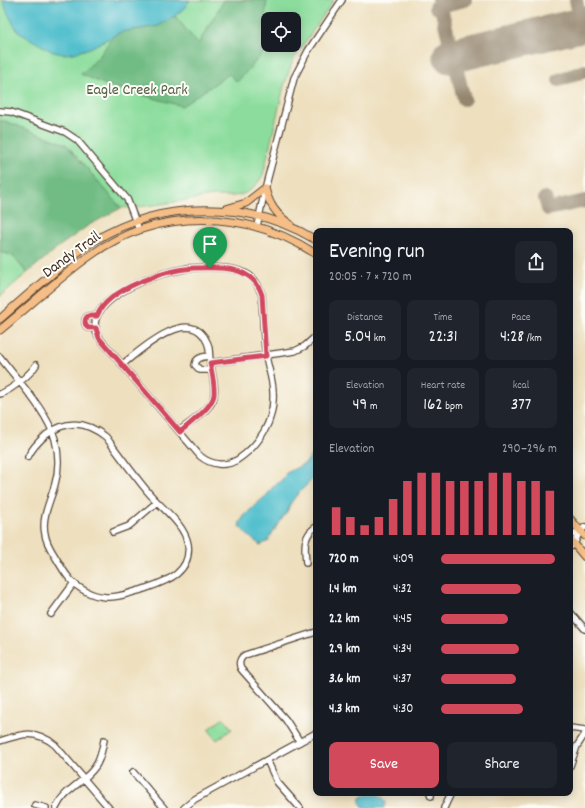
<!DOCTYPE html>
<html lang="en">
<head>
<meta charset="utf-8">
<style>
	:root { --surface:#171b24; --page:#20242c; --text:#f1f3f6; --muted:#9ea1a6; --accent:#d1495b }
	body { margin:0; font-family:Dekko,sans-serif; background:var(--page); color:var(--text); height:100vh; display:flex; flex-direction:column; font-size:15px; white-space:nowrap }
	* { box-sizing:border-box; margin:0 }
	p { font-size:13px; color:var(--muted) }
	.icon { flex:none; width:22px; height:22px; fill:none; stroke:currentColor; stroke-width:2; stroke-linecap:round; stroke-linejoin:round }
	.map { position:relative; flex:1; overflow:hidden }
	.panel { position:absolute; left:313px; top:228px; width:260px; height:568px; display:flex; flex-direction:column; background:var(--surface); border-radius:8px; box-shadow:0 2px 10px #0003 }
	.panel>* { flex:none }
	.buttons { position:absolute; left:261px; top:12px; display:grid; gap:8px }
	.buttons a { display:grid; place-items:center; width:40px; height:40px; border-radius:8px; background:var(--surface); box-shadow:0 2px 10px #0003; font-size:20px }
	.pin { position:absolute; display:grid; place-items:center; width:34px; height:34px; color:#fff; margin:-41px -17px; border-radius:50% 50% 50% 0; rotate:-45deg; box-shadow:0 0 4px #0007 }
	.pin .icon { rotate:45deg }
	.round { display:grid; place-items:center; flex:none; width:42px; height:42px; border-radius:8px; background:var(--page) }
	.headline { display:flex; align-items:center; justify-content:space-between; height:68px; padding:0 16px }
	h1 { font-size:22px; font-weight:600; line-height:30px }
	.metrics { display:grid; grid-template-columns:repeat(3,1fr); gap:6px; height:68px; padding:4px 16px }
	.metrics div { display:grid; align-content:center; border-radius:8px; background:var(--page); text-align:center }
	.metrics b { font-size:17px; font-weight:600 }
	.metrics small { font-size:11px; font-weight:400 }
	.metrics p { font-size:11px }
	.chart { height:112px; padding:8px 16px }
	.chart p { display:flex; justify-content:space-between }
	.chart svg { width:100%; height:72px; margin-top:4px; stroke:var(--accent); stroke-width:6 }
	.button { display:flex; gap:8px; margin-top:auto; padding:8px 16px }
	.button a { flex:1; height:46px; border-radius:8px; background:var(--accent); color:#fff; font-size:16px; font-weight:600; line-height:46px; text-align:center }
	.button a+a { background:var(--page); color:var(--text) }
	ul { padding:0 16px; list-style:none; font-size:13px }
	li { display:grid; grid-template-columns:64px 48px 1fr; align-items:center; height:30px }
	li i { height:10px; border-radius:5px; background:var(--accent) }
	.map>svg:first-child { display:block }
	.green { fill:#8cdd9d; stroke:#64845e; fill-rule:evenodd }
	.forest { fill:#71bc84; stroke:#567351 }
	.water { fill:#53bfcd; stroke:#477476 }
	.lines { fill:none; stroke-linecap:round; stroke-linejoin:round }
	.taxiway { stroke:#94856e; stroke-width:14 }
	.runway { stroke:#94856e; stroke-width:35 }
	.minor-casing { stroke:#564536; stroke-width:8 }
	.major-casing { stroke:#564536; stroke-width:9 }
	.minor { stroke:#fff; stroke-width:5.5 }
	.major { stroke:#f5be86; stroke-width:7 }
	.route-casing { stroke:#fff; stroke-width:8 }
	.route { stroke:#d1495b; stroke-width:5 }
	.labels { text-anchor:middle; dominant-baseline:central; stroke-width:4; stroke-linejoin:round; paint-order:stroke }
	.park-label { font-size:16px; fill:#536044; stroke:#fdfcf7 }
	.street-label { font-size:16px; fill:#3b2a1e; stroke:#fdfcf7 }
</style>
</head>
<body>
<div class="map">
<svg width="585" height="808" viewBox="0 0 585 808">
	<rect width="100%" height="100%" fill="#fdfcf7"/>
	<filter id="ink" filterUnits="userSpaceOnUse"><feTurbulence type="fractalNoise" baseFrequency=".025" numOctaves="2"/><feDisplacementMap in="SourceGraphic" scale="8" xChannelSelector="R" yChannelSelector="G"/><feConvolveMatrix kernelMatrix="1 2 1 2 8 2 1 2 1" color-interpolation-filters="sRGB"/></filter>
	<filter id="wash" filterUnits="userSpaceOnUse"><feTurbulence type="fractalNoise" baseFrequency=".012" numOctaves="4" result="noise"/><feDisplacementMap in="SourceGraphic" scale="16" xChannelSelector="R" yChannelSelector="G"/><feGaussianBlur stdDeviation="0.9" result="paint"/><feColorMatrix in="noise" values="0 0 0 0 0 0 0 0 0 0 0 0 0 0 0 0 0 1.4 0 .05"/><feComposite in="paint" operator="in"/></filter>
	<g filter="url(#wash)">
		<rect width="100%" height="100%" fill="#eee0bf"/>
		<path class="green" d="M0,0H334L293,60L284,86L263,175C258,183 252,191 243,194C232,198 218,195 206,197C178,201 150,207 121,208L66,144L0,160ZM268,19H294V45H268Z
			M0,252L12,255L27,273L0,296Z
			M224,718L232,729L217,740L208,729Z"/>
		<path class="forest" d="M224,0H267L265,18V51L237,82L229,74L182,106L106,85L81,74L99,57L113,36L121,32L158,26L175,16L198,44Z
			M0,121H5L66,144L121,208L89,225L61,245L27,273L12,255L0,252Z"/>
		<path class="water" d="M3,0H190L184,8L175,16L158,26L121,32L90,48L74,53L63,54L53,52L18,32L7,12Z
			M316,448V476C308,484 290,499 288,510L269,538V541L260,545C253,539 243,533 239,524L244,516L252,508L268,494C271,485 284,482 286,473L306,463Z
			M367,794C376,794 382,794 386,802L384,808H364L360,802L359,799Z"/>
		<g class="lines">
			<path class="taxiway" d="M439,0L464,99
				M436,7L465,0
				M567,28C580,19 579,14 576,0
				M559,80L585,71
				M545,198L548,209L585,201"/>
			<path class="runway" d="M450,56L585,24"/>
		</g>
	</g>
	<g filter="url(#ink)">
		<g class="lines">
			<defs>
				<path id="minor" d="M0,111L11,112L46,125L65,132L77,140L127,199L139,230
					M257,226L266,185L294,78L308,51L342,0
					M189,268C205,267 237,266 250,276C257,281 259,288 262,295C263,315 263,337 266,356C268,368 273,380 273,392C275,420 260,445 237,460C225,467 211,465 200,456L101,340C76,309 136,282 159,275C168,272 179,270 189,268Z
					M96,328H88C84,324 84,319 88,316H97
					M209,356C203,357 196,357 195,365L200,370H211
					M0,357C18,381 47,411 55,439C59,454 59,470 55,484C51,500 41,517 45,534C46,543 51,550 56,558C60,565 64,572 69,578C78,589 92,596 106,597C118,598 129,593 141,590C163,582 192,575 188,544C184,523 161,508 148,492C133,474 120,456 106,437C86,421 67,419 46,435C38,442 32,448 28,457
					M210,363L295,351L305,346L316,336
					M123,364C140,350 191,304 207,342C210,347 209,354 210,360C211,372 217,388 213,400C208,411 189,424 179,431
					M0,394C11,390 30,375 36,365
					M113,532L129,526L157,502
					M570,535L580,531L585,527
					M570,547L574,544L580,531
					M306,563C305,549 302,536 316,527
					M570,612L585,629
					M51,614L74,583
					M570,728L585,730
					M0,741C22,734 35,729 55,745L109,808
					M300,742L286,720L241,669C238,663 240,658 245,655L316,632
					M267,760L277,782L300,808
					M570,766L577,746L585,734
					M133,772L164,808
					M430,793L431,796
					M35,805L46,808
					M56,808C64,789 84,783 95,767C101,759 102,749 104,740
					M184,808L195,799L316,733
					M444,808L451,793"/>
				<path id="major" d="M265,188C269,204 276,215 290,224
					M226,209L246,203L265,188
					M0,319C17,304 34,289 51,275C64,263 78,251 94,241C161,200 248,199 316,240
					M0,330C30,306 59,277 91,255C159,207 247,209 316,254
					M570,519L585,536
					M570,539L585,557"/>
			</defs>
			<use href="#minor" class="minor-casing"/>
			<use href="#major" class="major-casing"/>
			<use href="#minor" class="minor"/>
			<use href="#major" class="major"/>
		</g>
	</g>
	<g class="lines" filter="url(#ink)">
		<defs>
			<path id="route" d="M194,268C219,267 253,265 262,295L266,356L210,363C212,373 215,385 214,395C212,408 190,423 180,432L99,338L96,328H88C84,324 84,319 88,316H97C108,288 166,270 194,268Z"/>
		</defs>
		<use href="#route" class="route-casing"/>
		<use href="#route" class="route"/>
	</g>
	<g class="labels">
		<g class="park-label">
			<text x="137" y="90">Eagle Creek Park</text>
		</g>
		<g class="street-label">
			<text transform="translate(72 255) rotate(-36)">Dandy Trail</text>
		</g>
	</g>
</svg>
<div class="buttons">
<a><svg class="icon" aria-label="locate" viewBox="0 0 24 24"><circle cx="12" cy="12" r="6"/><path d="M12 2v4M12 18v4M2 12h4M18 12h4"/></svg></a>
</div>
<div class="pin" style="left:210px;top:268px;background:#1e9e55"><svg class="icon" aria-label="arrive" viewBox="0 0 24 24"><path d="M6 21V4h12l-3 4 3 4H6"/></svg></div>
<section class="panel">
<div class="headline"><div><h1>Evening run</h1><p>20:05 · 7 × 720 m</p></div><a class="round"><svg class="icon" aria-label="share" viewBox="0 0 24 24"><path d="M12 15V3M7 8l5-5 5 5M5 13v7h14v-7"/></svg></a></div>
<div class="metrics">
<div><p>Distance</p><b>5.04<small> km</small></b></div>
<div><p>Time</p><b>22:31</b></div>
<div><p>Pace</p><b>4:28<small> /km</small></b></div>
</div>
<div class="metrics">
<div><p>Elevation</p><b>49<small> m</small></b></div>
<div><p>Heart rate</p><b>162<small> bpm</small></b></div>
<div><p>kcal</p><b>377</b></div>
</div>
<div class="chart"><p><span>Elevation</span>290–296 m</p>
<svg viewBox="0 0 160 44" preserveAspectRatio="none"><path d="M5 44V27M15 44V33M25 44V38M35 44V33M45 44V22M55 44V11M65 44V6M75 44V6M85 44V11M95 44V11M105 44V11M115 44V6M125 44V6M135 44V11M145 44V11M155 44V17"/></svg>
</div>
<ul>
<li><b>720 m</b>4:09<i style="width:98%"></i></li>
<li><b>1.4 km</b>4:32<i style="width:69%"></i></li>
<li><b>2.2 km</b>4:45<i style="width:58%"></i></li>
<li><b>2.9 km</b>4:34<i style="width:67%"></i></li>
<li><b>3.6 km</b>4:37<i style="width:65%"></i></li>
<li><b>4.3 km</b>4:30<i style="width:71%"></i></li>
</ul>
<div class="button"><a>Save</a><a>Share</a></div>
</section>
</div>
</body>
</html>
